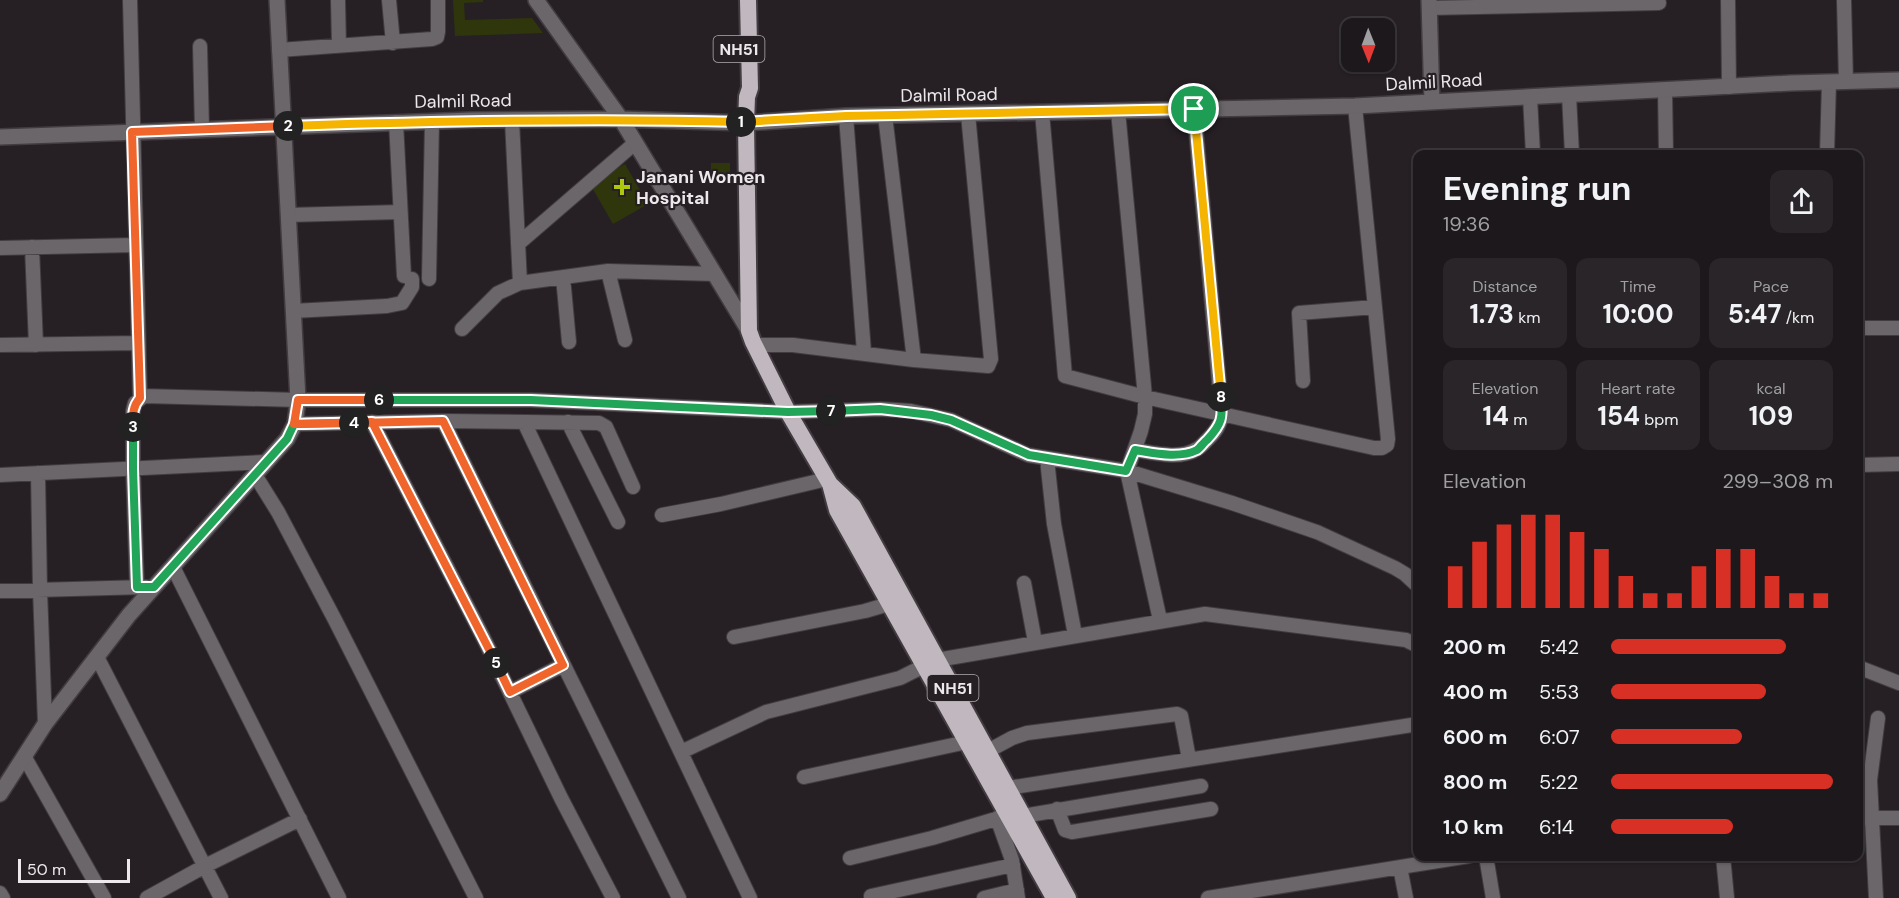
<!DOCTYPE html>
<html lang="en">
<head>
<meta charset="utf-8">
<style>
	:root { --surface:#1c181c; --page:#292529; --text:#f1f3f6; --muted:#a0a0a3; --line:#3a373b; --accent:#d93025 }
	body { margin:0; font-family:"DM Sans",sans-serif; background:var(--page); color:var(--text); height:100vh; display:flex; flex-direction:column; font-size:22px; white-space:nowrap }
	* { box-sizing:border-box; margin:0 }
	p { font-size:20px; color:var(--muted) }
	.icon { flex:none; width:33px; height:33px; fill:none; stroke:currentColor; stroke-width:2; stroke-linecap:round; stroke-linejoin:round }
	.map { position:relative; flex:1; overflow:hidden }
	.side { position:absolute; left:1413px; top:150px; width:450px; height:711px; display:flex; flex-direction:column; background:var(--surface); border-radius:12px; box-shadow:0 2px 4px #0004,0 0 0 2px var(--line) }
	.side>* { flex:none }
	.needle { width:39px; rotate:179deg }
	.tools { position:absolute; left:1341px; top:18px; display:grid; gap:12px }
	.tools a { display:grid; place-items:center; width:54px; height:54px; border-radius:12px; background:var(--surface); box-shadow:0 2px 4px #0004,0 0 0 2px var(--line); font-size:30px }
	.scale { position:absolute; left:18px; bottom:15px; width:112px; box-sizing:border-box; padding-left:6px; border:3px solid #ece8eb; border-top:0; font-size:16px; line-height:21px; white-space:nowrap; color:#ece8eb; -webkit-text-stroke:4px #262025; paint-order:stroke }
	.pin { position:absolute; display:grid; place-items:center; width:51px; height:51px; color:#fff; margin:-26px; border:3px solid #fff; border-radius:50%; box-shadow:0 2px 6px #0007 }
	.km { position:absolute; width:30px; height:30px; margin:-15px; border-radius:50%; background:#222; color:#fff; font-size:16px; line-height:30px; text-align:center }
	.round { display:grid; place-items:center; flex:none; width:63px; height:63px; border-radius:12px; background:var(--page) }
	.head { display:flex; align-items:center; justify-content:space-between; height:102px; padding:0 30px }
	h1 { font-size:33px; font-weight:700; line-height:45px }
	.metrics { display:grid; grid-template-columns:repeat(3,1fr); gap:9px; height:102px; padding:6px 30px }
	.metrics div { display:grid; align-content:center; border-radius:12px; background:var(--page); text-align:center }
	.metrics b { font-size:26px; font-weight:700 }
	.metrics small { font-size:16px; font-weight:400 }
	.metrics p { font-size:16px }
	.chart { height:168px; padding:12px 30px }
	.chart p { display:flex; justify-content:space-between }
	.chart svg { width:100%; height:108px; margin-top:6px; stroke:var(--accent); stroke-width:6 }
	ul { padding:0 30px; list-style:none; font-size:20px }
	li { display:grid; grid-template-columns:96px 72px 1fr; align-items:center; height:45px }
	li i { height:15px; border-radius:8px; background:var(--accent) }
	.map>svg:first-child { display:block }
	.building { fill:#2f360c }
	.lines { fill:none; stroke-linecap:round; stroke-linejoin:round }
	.minor-casing { stroke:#423c41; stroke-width:16 }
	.tertiary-casing { stroke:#423c41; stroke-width:18 }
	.trunk-casing { stroke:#423c41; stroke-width:20 }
	.minor { stroke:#6a6669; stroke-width:14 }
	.tertiary { stroke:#6a6669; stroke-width:15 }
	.trunk { stroke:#c0b8be; stroke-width:16 }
	.split-1-casing { stroke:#fff; stroke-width:12 }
	.split-2-casing { stroke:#fff; stroke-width:12 }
	.split-3-casing { stroke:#fff; stroke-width:12 }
	.split-4-casing { stroke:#fff; stroke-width:12 }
	.split-5-casing { stroke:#fff; stroke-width:12 }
	.split-6-casing { stroke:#fff; stroke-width:12 }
	.split-7-casing { stroke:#fff; stroke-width:12 }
	.split-8-casing { stroke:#fff; stroke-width:12 }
	.split-9-casing { stroke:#fff; stroke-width:12 }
	.split-1 { stroke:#f5b400; stroke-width:8 }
	.split-2 { stroke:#f5b400; stroke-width:8 }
	.split-3 { stroke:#f0652b; stroke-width:8 }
	.split-4 { stroke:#22a559; stroke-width:8 }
	.split-5 { stroke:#f0652b; stroke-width:8 }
	.split-6 { stroke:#f0652b; stroke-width:8 }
	.split-7 { stroke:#22a559; stroke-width:8 }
	.split-8 { stroke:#22a559; stroke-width:8 }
	.split-9 { stroke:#f5b400; stroke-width:8 }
	.poi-dot { fill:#adc60e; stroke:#262025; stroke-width:2 }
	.labels { text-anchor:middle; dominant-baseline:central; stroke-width:4.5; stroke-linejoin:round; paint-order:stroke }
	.shield { fill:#262025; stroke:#b1acb0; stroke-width:1.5 }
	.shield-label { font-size:16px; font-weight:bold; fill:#ece8eb }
	.street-label { font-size:18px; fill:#ece8eb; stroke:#262025 }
	.poi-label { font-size:18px; font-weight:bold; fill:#ece8eb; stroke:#262025; text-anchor:start }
</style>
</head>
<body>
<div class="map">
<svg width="1899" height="898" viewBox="0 0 1899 898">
	<rect width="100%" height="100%" fill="#262025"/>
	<path class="building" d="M453,0H483V2L464,3L465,20L532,18L543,33L455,36Z
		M711,163H730V183H711Z
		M625,164L648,204L613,224L590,184Z"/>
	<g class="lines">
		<defs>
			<path id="minor" d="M130,0L140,398
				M338,0L339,46
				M389,0L393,43
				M1728,0L1729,87
				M1844,0L1846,82
				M1429,8L1659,3
				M200,46L202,129
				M279,50L432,39L437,37L438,32V0
				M1665,90L1666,154
				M1569,95L1572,154
				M1530,97L1533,154
				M1118,111L1145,397V414L1141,431L1127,471L1160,620
				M1042,112L1065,376L1145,397L1374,448H1382L1387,445L1388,439L1355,106
				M885,115L914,360
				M846,116L864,352
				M512,120L520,283
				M396,122L404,276
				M1827,154L1829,82
				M288,215L400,212
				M518,244L635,143
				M32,247L36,345
				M0,248L135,245
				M608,271L625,340
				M563,277L569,342
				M429,279L432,121
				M293,311L387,306L402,303L412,287V279
				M1858,328H1899
				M462,329L498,293L520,283L608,271L715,274
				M0,345L138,343
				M755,345H793L914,360L988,366L991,359L968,114
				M1303,381L1299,313L1375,307
				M443,421L679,898
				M372,422L484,639L561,798L613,898
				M524,422L750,898
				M568,422L618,522
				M295,424L443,421L599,423L606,427L633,487
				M1135,450C1154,453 1180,460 1197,449C1201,447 1205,442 1208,439C1216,431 1220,425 1222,414L1194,109
				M1047,459L1054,524L1075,635
				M1858,465L1899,464
				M38,473L40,590L45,724
				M0,475L266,462
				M255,475L278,512L335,620L476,898
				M662,515L721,504L827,479
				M173,567L339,898
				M1024,583L1035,642
				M137,587L133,469V411L135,403L144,396L298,400H531L788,412L880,409L911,411L951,420L1028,455L1127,471L1232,503L1317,532L1395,568L1405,574L1418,586
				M0,591L146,587
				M734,637L865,611L899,601
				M97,657L221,898
				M937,660L1205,614L1406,640L1418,646
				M1858,667L1899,683
				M510,692L563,665
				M988,751L1012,738L1027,733L1177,714L1181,716L1189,759
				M681,752L766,712L900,678L924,666
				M24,756L104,898
				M804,777L967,742
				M1008,788L1418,724
				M1057,809L1065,830L1072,832L1211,809
				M1023,816L1201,786
				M997,818L1012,860L1018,898
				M1858,818H1899
				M1486,856L1493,898
				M1723,856L1727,898
				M850,858L932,838L1016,813
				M1400,867L1406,898
				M0,893L3,898
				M871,896L1013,865
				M147,898L205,866L300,819
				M984,898L1017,890
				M1208,898L1469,856
				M1876,898L1870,780L1878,718"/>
			<path id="tertiary" d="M536,0L621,119L749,331
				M1429,0L1432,102
				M0,137L472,120L621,119L746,123L846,116L1355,106L1791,83L1899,80
				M0,794L45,724L129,615L287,439L295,424L298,400L277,0"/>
			<path id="trunk" d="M748,0L750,88L747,97L746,123L749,331L753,342L788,412L830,484L837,510L1054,898
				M831,485L853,506L1068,898"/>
		</defs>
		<use href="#minor" class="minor-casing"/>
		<use href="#tertiary" class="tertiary-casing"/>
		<use href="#trunk" class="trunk-casing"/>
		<use href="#minor" class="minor"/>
		<use href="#tertiary" class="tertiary"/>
		<use href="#trunk" class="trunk"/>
	</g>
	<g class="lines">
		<defs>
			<path id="split-1" d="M741,122L846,116L1194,109"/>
			<path id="split-2" d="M288,126C439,121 590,118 741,122"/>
			<path id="split-3" d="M133,427C133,416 132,407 140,398L132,132L288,126"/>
			<path id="split-4" d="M133,427V469L137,587H154L287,439L294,424L354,423"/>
			<path id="split-5" d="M354,423L443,421L563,665L510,692L496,663"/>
			<path id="split-6" d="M379,400H298L294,424L372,422L496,663"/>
			<path id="split-7" d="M379,400H531L788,412L831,411"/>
			<path id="split-8" d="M831,411L880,409L931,415L951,420L1029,455L1126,471L1135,450C1154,453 1179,459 1197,450C1200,448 1204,442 1207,440C1222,424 1223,418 1221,397"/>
			<path id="split-9" d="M1194,109L1221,397"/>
		</defs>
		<use href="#split-1" class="split-1-casing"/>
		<use href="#split-2" class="split-2-casing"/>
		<use href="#split-3" class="split-3-casing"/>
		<use href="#split-4" class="split-4-casing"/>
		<use href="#split-5" class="split-5-casing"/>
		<use href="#split-6" class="split-6-casing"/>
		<use href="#split-7" class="split-7-casing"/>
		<use href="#split-8" class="split-8-casing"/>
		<use href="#split-9" class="split-9-casing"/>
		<use href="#split-1" class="split-1"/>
		<use href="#split-2" class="split-2"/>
		<use href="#split-3" class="split-3"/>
		<use href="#split-4" class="split-4"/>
		<use href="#split-5" class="split-5"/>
		<use href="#split-6" class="split-6"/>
		<use href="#split-7" class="split-7"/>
		<use href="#split-8" class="split-8"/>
		<use href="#split-9" class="split-9"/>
	</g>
	<path class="poi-dot" d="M619 178h6v6h6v6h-6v6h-6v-6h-6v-6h6z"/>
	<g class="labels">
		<g class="shield">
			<rect x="713.5" y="36" width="51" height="26" rx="4.5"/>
			<rect x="927.5" y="675" width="51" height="26" rx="4.5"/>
		</g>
		<g class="shield-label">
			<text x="739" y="49">NH51</text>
			<text x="953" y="688">NH51</text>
		</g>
		<g class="street-label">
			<text transform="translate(1434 82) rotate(-3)">Dalmil Road</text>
			<text transform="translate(949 95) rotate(-1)">Dalmil Road</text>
			<text transform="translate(463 101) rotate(-1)">Dalmil Road</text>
		</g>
		<g class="poi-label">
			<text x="636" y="177">Janani Women<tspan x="636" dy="21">Hospital</tspan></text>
		</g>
	</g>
</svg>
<div class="tools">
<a><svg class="needle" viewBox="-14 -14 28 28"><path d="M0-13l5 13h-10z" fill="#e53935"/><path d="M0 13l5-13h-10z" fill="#a0a0a3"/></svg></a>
</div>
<div class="scale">50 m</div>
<div class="pin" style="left:1194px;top:109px;background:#1e9e55"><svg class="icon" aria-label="arrive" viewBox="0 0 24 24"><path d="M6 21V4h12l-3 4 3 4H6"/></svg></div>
<b class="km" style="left:741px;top:122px">1</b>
<b class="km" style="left:288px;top:126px">2</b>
<b class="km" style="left:133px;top:427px">3</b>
<b class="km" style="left:354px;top:423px">4</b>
<b class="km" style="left:496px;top:663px">5</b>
<b class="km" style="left:379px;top:400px">6</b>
<b class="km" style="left:831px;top:411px">7</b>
<b class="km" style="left:1221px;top:397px">8</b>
<section class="side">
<div class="head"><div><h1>Evening run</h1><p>19:36</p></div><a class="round"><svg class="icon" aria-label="share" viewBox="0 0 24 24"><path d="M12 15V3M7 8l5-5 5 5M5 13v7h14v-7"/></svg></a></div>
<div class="metrics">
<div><p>Distance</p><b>1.73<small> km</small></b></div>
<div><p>Time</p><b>10:00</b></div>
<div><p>Pace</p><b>5:47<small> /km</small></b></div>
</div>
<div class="metrics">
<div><p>Elevation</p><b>14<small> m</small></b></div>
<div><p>Heart rate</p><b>154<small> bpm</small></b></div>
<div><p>kcal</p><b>109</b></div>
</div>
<div class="chart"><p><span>Elevation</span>299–308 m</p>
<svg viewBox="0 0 160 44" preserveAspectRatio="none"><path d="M5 44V27M15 44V17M25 44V10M35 44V6M45 44V6M55 44V13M65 44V20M75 44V31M85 44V38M95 44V38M105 44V27M115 44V20M125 44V20M135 44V31M145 44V38M155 44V38"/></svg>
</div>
<ul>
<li><b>200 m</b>5:42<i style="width:79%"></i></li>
<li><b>400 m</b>5:53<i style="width:70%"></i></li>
<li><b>600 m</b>6:07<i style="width:59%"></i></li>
<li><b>800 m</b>5:22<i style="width:100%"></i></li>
<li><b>1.0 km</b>6:14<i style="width:55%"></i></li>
</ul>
</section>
</div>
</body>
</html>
